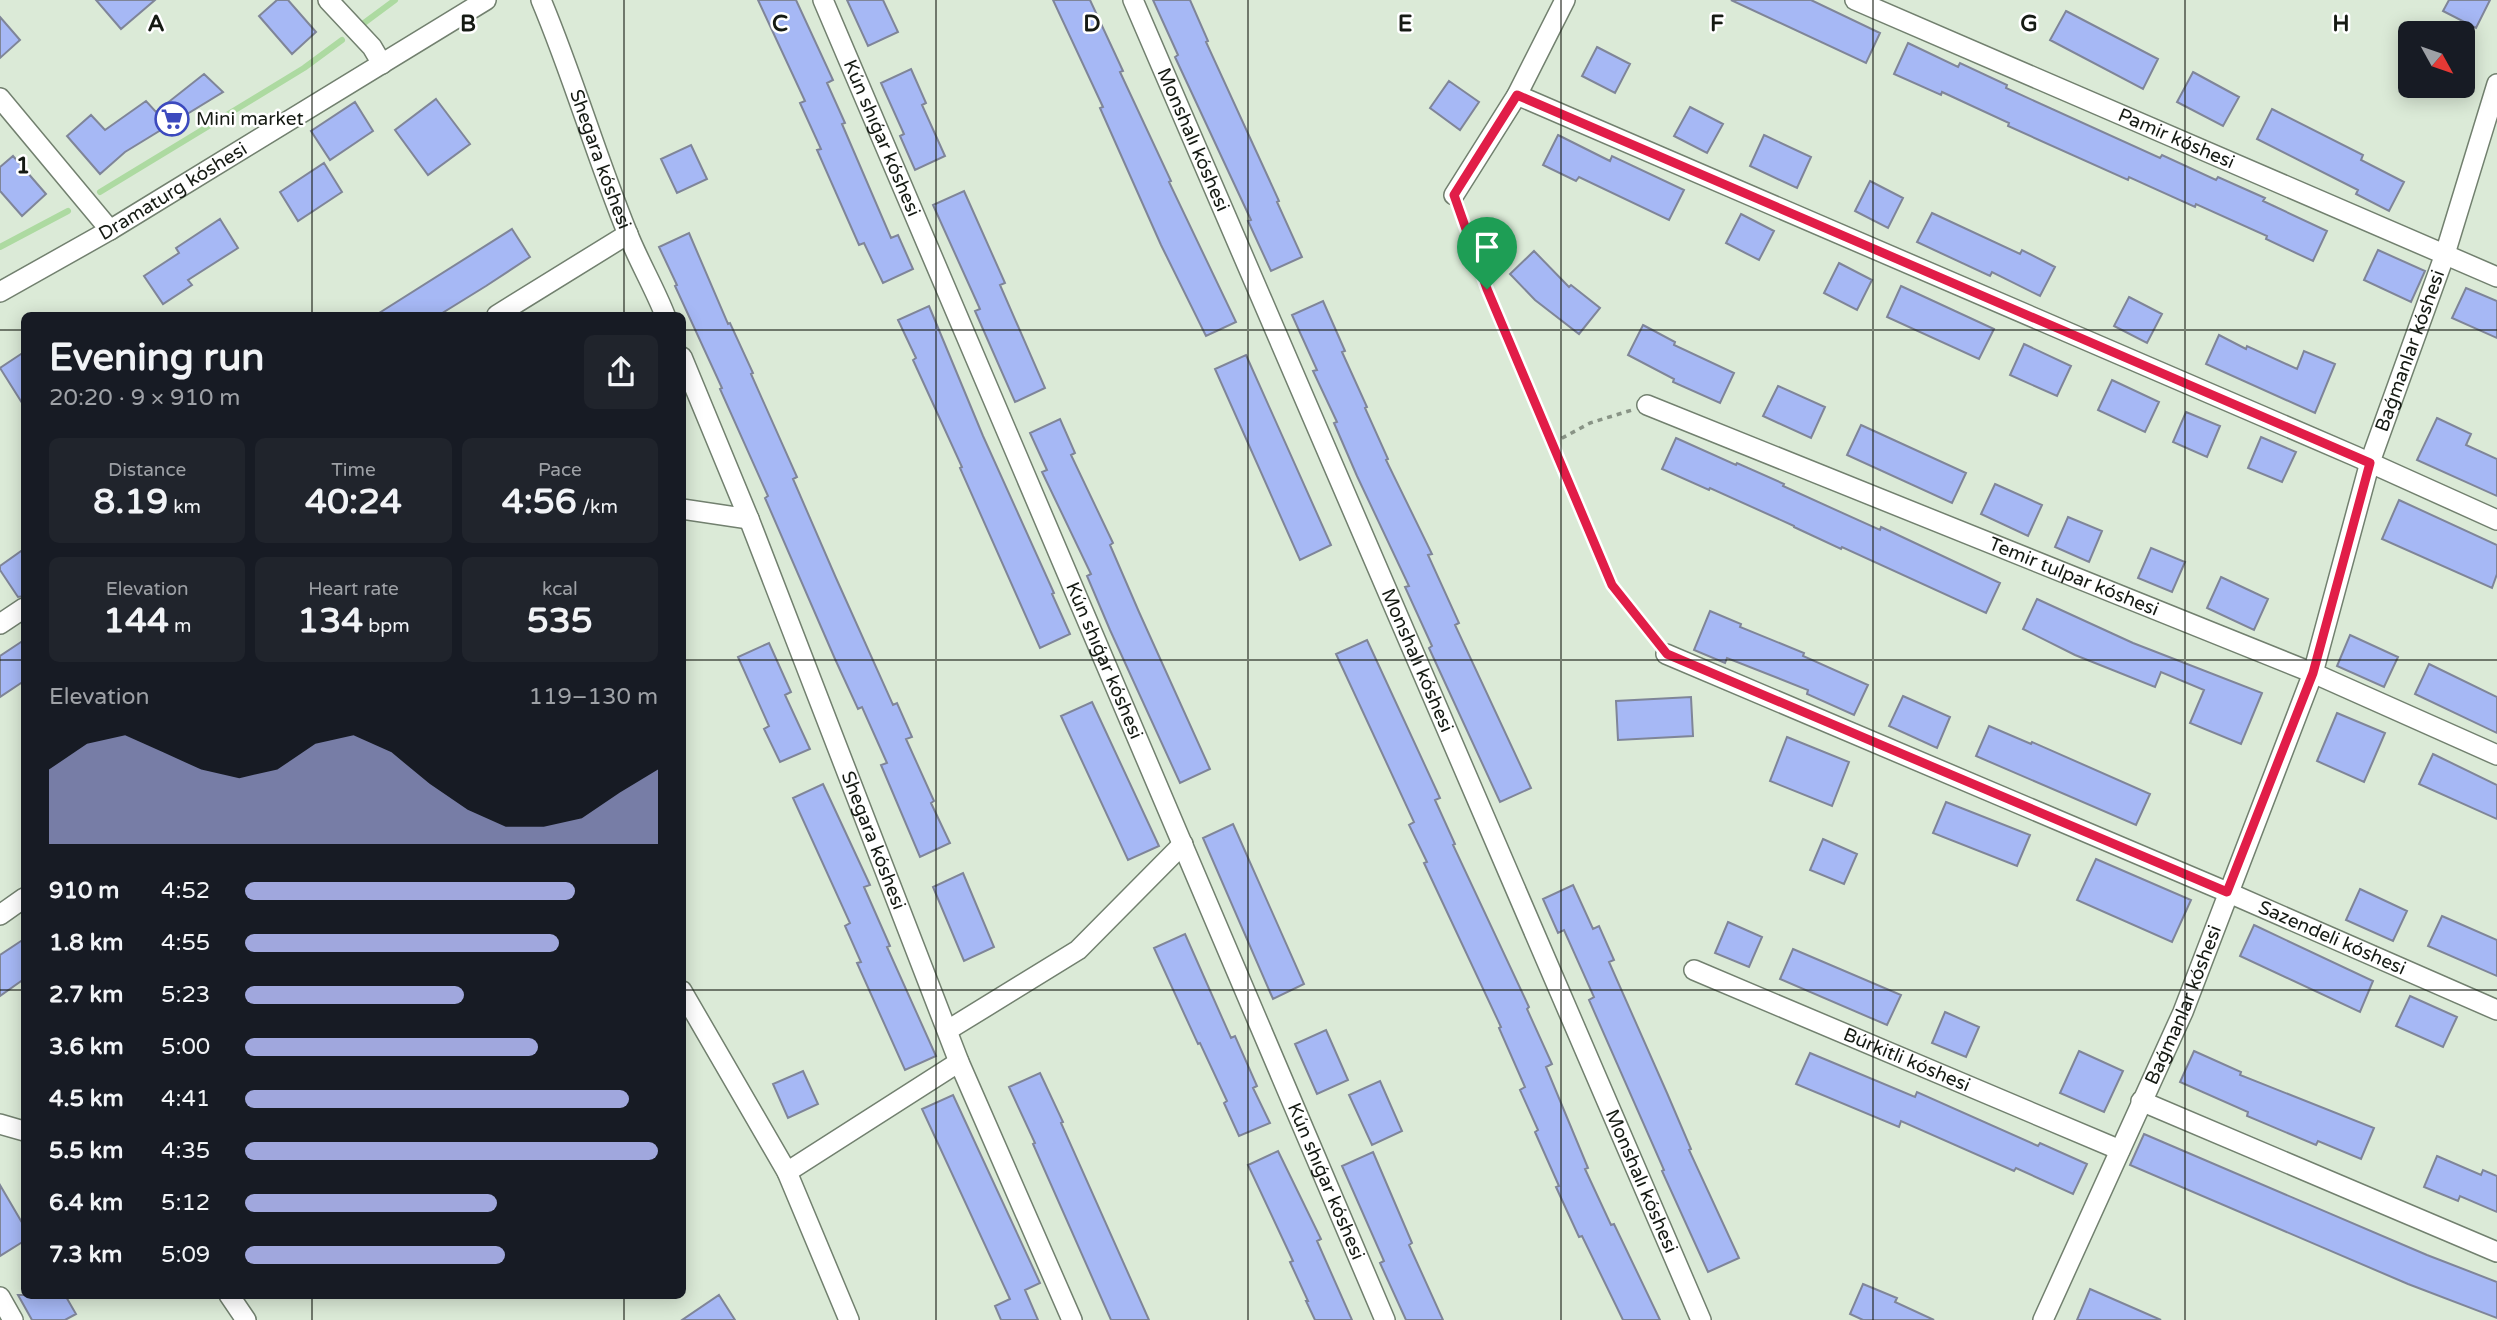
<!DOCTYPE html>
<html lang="en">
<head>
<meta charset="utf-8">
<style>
	:root { --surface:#171b24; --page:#20242c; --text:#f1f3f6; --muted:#9ea1a6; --accent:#a0a7dd }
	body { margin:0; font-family:"Varela Round",sans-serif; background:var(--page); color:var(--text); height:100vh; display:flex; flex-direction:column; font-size:26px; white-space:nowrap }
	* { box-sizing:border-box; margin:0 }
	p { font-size:23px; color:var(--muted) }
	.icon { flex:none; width:38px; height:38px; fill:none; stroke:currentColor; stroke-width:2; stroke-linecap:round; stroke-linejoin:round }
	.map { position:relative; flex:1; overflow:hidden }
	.side { position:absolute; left:21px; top:312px; width:665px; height:987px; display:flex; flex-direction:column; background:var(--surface); border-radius:10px; box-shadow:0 4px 18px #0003 }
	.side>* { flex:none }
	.needle { width:46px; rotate:130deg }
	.tools { position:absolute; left:2398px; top:21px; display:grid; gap:14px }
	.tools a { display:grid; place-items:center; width:77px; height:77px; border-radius:10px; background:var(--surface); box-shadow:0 4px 18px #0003; font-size:35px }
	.pin { position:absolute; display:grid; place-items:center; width:60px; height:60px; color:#fff; margin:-72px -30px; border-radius:50% 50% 50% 0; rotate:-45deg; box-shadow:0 0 7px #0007 }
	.pin .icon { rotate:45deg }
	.round { display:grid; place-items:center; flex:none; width:74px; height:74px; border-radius:10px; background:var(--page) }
	.head { display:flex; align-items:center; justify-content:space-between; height:119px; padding:0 28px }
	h1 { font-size:38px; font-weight:800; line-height:52px }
	.figures { display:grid; grid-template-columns:repeat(3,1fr); gap:10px; height:119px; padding:7px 28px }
	.figures div { display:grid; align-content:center; border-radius:10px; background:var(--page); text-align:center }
	.figures b { font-size:35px; font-weight:800 }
	.figures small { font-size:19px; font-weight:400 }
	.figures p { font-size:19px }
	.chart { height:196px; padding:14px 28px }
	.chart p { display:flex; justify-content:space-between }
	.chart svg { width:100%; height:126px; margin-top:7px; fill:var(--accent); opacity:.7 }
	ul { padding:0 28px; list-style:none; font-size:23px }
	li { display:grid; grid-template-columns:112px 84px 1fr; align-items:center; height:52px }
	li i { height:18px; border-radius:9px; background:var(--accent) }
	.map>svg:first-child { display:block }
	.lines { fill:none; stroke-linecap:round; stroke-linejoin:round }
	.stream { stroke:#addaa1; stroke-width:6 }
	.building { fill:#a6b8f5; stroke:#7f8598; stroke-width:2 }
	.minor-casing { stroke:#72806f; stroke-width:22 }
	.path { stroke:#899486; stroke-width:3.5; stroke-dasharray:5 5; stroke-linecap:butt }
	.minor { stroke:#fff; stroke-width:19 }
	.route-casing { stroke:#fff; stroke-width:14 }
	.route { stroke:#e11d48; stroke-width:9 }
	.grid { fill:none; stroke:#151a13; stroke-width:2; stroke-opacity:0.55 }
	.labels { text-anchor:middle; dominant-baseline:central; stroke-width:5; stroke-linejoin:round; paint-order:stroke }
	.poi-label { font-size:19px; fill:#151a13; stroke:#fff; text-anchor:start }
	.street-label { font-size:19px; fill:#151a13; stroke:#fff }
	.grid-label { font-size:23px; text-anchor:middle; font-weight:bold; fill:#151a13; stroke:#fff; stroke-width:5; stroke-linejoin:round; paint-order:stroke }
</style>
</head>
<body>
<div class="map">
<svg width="2497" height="1320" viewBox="0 0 2497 1320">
	<rect width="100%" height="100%" fill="#dbead7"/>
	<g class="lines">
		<path class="stream" d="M364,23L395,0
			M100,192L304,68L342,40
			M0,247L68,211"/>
	</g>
	<path class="building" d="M96,0H155L121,29Z
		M277,0H288L316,32L292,54L259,16Z
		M758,0H796L833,80L827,83L845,123L842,124L891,238L898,235L913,269L883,283L864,243L859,245L817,150L821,149L800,103L805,101Z
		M847,0H883L898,32L868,46Z
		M1053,0H1090L1123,71L1120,72L1171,181L1169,182L1236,322L1206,336L1161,245L1100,108L1103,107Z
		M1153,0H1190L1208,41L1206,42L1279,201L1277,202L1302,257L1271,271L1248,221L1251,220L1175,57L1178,55Z
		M1731,0H1811L1880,33L1866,63Z
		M2449,0H2490L2476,28L2443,11Z
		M2066,11L2158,59L2143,89L2050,40Z
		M0,17L20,40L0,58Z
		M1908,43L1958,67L1960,63L2007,85L2006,88L2160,158L2162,155L2216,180L2218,177L2265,198L2263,201L2327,231L2313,261L2266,239L2267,236L2196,204L2195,207L2129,177L2128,180L2008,126L2009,123L1942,92L1941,95L1894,74Z
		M1597,47L1630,64L1615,93L1582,76Z
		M911,69L926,103L922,105L945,156L915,170L900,136L904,134L881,83Z
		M2193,72L2239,97L2223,126L2177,102Z
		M204,74L223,92L125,152L100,174L67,136L91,115L105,130L146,101L156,112Z
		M1449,81L1479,102L1460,130L1430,108Z
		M436,99L470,144L428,175L395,130Z
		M355,102L373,131L330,160L311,131Z
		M1690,107L1723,124L1707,153L1674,136Z
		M2272,109L2363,155L2361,160L2404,182L2389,211L2356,194L2358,190L2257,139Z
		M1558,135L1610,161L1612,156L1684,190L1669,220L1579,177L1576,181L1543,165Z
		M1764,135L1811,157L1797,188L1750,166Z
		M691,145L707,179L677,193L661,159Z
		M13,156L46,194L22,216L0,191V167Z
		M324,163L342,192L298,221L280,192Z
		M1870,181L1903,198L1888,228L1855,211Z
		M964,191L1005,283L1000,285L1045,388L1015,402L975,311L980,309L933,205Z
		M1932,213L2020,254L2022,250L2055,267L2040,296L1992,272L1990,276L1917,242Z
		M1741,214L1774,231L1759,260L1726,243Z
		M220,219L238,248L188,280L192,285L163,304L144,276L179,253L176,248Z
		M512,229L530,257L486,286L439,315H376Z
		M689,233L728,324L730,323L753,373L751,374L797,477L793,479L836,578L893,705L897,703L912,737L906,739L934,801L931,803L950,843L920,857L881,765L887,763L862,707L858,709L835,659L765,498L768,496L720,389L722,388L675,286L677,285L659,247Z
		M2378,250L2425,271L2411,302L2364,280Z
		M1534,251L1569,287L1571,285L1600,308L1579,334L1535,300L1510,274Z
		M1839,263L1872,280L1857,310L1824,293Z
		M1901,286L1994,329L1979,359L1887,317Z
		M2466,288L2497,301V338L2452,318Z
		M2129,297L2162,314L2147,343L2114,326Z
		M1323,301L1345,351L1342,352L1367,407L1365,408L1388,459L1386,460L1432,554L1428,555L1459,623L1455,625L1531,788L1500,802L1429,648L1432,646L1405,587L1409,586L1357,476L1334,423L1337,422L1313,371L1317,370L1292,315Z
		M929,306L983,436L1054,593L1052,594L1070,634L1040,648L960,468L962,467L913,360L916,358L898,320Z
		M1643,325L1675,342L1674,345L1734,373L1720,403L1673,382L1674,379L1628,355Z
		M2219,335L2246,349L2247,346L2297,369L2304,351L2335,364L2315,413L2206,364Z
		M2024,344L2071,366L2057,396L2010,375Z
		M24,352V406L0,368Z
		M1246,355L1331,545L1300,560L1215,369Z
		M2112,380L2159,402L2145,432L2098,410Z
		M1778,386L1825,407L1811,438L1763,416Z
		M2186,412L2220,426L2207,457L2173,442Z
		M2437,418L2471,434L2466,445L2497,459V496L2417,460Z
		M1060,419L1075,453L1071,455L1113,543L1110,545L1139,612L1210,769L1180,783L1110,630L1087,576L1091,574L1042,472L1047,470L1030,433Z
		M1861,425L1966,473L1952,503L1847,455Z
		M2261,437L2296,452L2282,482L2248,468Z
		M1676,438L1736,465L1737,463L1784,484L1783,486L1880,530L1881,527L2000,583L1986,613L1842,547L1841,549L1794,527V526L1710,488L1709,490L1662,469Z
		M1995,484L2042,505L2028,536L1981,514Z
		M2399,500L2497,545V574L2492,588L2382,539Z
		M2068,517L2102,531L2089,562L2055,547Z
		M2151,548L2185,562L2172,592L2138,578Z
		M24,549V596L18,597L0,570V566Z
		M2221,577L2268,599L2254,630L2207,608Z
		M2037,599L2133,643L2262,693L2241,744L2190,723L2204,690L2161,672L2155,687L2075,655L2023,629Z
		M1710,611L1741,624L1740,627L1804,653L1803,656L1868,685L1854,715L1807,694L1808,690L1727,658L1725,663L1694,650Z
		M2350,635L2398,657L2384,687L2337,666Z
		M24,640V681L0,697V656Z
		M1367,640L1440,798L1435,800L1455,844L1453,845L1529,1007L1527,1009L1552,1064L1546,1067L1588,1168L1585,1169L1611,1225L1614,1224L1660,1320H1623L1582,1236L1579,1237L1556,1187L1559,1186L1535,1132L1538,1130L1520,1090L1525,1087L1499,1028L1501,1027L1424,863L1427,862L1409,825L1414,822L1336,654Z
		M769,643L791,692L785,695L810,749L780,762L764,729L769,726L738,657Z
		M2429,664L2497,697V733L2415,694Z
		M1903,696L1950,717L1937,748L1889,726Z
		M1691,697L1693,736L1618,740L1616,701Z
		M1092,702L1159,846L1128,860L1061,716Z
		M2337,713L2385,733L2364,782L2317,761Z
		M1989,726L2031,744L2032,742L2150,794L2136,825L1976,756Z
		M1787,737L1849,762L1832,806L1770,781Z
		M2433,754L2497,785V819L2419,784Z
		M823,784L870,885L864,887L890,946L887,947L936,1056L905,1070L857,963L861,962L845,926L850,923L793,798Z
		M1946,802L2030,835L2017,866L1933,833Z
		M1233,824L1304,984L1273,999L1203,838Z
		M1823,839L1857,854L1844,884L1810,870Z
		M2096,859L2191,900L2172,942L2077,900Z
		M963,873L994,947L964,961L933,887Z
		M1573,885L1593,929L1599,926L1614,960L1609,962L1667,1093L1691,1149L1689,1150L1739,1258L1708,1272L1662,1171L1664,1170L1589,1000L1594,997L1564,930L1558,933L1543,899Z
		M2360,889L2407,911L2393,941L2346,920Z
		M2442,916L2497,940V976L2428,946Z
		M1728,922L1762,937L1749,967L1715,953Z
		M2254,925L2373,981L2360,1012L2240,956Z
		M1185,934L1231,1038L1235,1036L1257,1086L1253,1088L1270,1123L1239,1136L1224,1103L1227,1101L1200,1043L1198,1044L1154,948Z
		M24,939V979L0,996V955Z
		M1793,949L1901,995L1887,1025L1780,979Z
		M2410,996L2457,1017L2443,1047L2396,1026Z
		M1945,1012L1979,1027L1966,1057L1932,1043Z
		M1326,1030L1348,1080L1317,1094L1295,1044Z
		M2079,1051L2123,1071L2104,1112L2060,1093Z
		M2194,1051L2241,1072L2240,1075L2374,1128L2361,1159L2318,1141L2316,1145L2247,1116L2248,1112L2180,1082Z
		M1810,1053L1915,1097L1917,1092L2038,1146L2040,1143L2087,1164L2073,1194L2016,1168L2014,1171L1901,1121L1899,1127L1796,1084Z
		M803,1071L818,1104L788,1118L773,1084Z
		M1040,1073L1063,1122L1061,1123L1149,1320H1111L1033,1144L1035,1143L1009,1087Z
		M1380,1081L1402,1131L1372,1145L1349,1095Z
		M953,1095L1040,1283L1025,1290L1038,1320H1001L995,1306L1010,1299L922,1109Z
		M2144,1134L2427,1255L2497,1282V1318L2408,1284L2130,1165Z
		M1278,1151L1321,1239L1317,1241L1352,1320H1315L1306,1301H1308L1290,1262L1293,1261L1248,1165Z
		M1373,1152L1412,1243L1409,1245L1443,1320H1406L1380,1263L1384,1261L1342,1166Z
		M2437,1156L2481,1175L2483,1170L2497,1176V1212L2460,1196L2458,1201L2424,1187Z
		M0,1185L24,1226V1241L0,1256Z
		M1863,1284L1897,1298L1895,1302L1934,1320H1863L1850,1314Z
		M2090,1289L2161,1320H2077Z
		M18,1295H65L76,1314L65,1320H32Z
		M719,1295L735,1320H682Z"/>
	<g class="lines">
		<defs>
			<g id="minor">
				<path d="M328,0L372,47L382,64"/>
				<path id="s1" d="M541,0C573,76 596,156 627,232C638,260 654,287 665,315"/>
				<path id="s2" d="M823,0L1385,1320"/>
				<path id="s3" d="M1133,0L1701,1320"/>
				<path id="s4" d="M1855,0L2497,277"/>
				<path d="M1517,95L2355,456L2497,520"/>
				<path d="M0,98L110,230"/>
				<path d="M1454,195L1517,95L1565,0"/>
				<path id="s5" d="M0,292L110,230L486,0"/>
				<path d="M497,315L628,234"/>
				<path id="s6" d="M682,357L749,519L959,1062L1072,1320"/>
				<path id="s7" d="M1647,405L2313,673L2497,755"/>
				<path d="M682,509L749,519"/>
				<path d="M0,624L24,608"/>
				<path id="s8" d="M1666,654L2227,892L2497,1010"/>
				<path d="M0,915L24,898"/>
				<path id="s9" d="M1694,970L2120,1150"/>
				<path d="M682,991L787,1172L849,1320"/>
				<path d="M948,1030L1078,950L1183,844"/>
				<path d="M2141,1101L2497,1252"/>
				<path d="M0,1124L24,1131"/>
				<path d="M787,1172L959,1062"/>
				<path d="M229,1295L246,1320"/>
				<path d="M0,1297L13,1320"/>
				<path id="s10" d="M2043,1320L2183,1012L2313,673L2370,462L2445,254L2497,84"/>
			</g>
		</defs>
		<use href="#minor" class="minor-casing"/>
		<path class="path" d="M1460,212L1487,290L1612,585L1654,639
			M1553,443L1590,423L1632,410"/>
		<use href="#minor" class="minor"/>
	</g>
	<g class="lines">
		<defs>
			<path id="route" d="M1517,95L2370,463L2313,673L2227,892L1667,654L1612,585L1487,289L1454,195Z"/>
		</defs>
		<use href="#route" class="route-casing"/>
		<use href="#route" class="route"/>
	</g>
	<path class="grid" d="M312,0V315M624,0V315M936,0V1320M1248,0V1320M1561,0V1320M1873,0V1320M2185,0V1320M0,330H24M682,330H2497M0,660H24M682,660H2497M0,990H24M682,990H2497M312,1295V1320M624,1295V1320"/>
	<defs>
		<symbol id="supermarket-ring" viewBox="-11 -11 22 22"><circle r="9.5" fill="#fff" stroke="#3c4abe" stroke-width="1.5"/><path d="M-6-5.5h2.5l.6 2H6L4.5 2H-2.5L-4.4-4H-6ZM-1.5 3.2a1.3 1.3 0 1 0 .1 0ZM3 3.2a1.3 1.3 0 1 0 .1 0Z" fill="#3c4abe"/></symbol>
	</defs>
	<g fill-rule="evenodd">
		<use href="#supermarket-ring" x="153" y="100" width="38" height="38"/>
	</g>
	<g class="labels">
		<g class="poi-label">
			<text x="196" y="119">Mini market</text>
		</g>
		<g class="street-label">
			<text stroke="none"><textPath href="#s2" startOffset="150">Kún shıǵar kóshesi</textPath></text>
			<text stroke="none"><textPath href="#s4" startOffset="350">Pamir kóshesi</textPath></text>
			<text stroke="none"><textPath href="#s3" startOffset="152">Monshalı kóshesi</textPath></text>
			<text stroke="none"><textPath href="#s1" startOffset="170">Shegara kóshesi</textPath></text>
			<text stroke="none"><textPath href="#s5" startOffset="200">Dramaturg kóshesi</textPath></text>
			<text stroke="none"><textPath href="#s10" startOffset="1038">Baǵmanlar kóshesi</textPath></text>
			<text stroke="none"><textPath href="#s7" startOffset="460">Temir tulpar kóshesi</textPath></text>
			<text stroke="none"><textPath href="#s2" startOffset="718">Kún shıǵar kóshesi</textPath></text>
			<text stroke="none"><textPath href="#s3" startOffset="719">Monshalı kóshesi</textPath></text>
			<text stroke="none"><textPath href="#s6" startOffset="520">Shegara kóshesi</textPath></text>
			<text stroke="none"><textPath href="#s8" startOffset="724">Sazendeli kóshesi</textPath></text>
			<text stroke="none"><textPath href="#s10" startOffset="345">Baǵmanlar kóshesi</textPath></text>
			<text stroke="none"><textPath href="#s9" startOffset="231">Búrkitli kóshesi</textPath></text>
			<text stroke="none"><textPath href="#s3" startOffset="1286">Monshalı kóshesi</textPath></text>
			<text stroke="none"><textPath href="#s2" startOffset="1284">Kún shıǵar kóshesi</textPath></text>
		</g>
	</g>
	<g class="grid-label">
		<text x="156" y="31">A</text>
		<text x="468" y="31">B</text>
		<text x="780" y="31">C</text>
		<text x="1092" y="31">D</text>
		<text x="1405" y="31">E</text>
		<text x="1717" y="31">F</text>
		<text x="2029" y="31">G</text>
		<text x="2341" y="31">H</text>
		<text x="23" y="173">1</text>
	</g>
</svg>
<div class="tools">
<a><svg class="needle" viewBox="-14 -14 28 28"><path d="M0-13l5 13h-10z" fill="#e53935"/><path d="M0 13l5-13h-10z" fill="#9ea1a6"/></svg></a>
</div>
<div class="pin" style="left:1487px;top:289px;background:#1e9e55"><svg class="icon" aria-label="arrive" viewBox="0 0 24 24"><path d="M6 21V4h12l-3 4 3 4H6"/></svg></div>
<section class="side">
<div class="head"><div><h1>Evening run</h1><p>20:20 · 9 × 910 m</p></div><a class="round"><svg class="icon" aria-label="share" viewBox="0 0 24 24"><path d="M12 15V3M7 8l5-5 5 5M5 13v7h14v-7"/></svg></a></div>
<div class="figures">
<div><p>Distance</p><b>8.19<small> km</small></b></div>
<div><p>Time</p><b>40:24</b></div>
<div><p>Pace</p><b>4:56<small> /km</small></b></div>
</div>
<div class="figures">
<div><p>Elevation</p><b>144<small> m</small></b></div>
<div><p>Heart rate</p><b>134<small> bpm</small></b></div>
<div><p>kcal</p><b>535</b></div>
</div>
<div class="chart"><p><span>Elevation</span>119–130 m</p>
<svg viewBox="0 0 160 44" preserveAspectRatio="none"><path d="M0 44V18L10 9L20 6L30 12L40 18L50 21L60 18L70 9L80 6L90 12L100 23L110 32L120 38L130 38L140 35L150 26L160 18V44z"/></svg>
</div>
<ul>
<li><b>910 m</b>4:52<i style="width:80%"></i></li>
<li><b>1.8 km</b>4:55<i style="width:76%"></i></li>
<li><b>2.7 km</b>5:23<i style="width:53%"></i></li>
<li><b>3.6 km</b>5:00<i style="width:71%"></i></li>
<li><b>4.5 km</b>4:41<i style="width:93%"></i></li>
<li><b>5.5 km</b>4:35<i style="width:100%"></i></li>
<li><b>6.4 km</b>5:12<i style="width:61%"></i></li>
<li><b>7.3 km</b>5:09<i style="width:63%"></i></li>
</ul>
</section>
</div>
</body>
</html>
